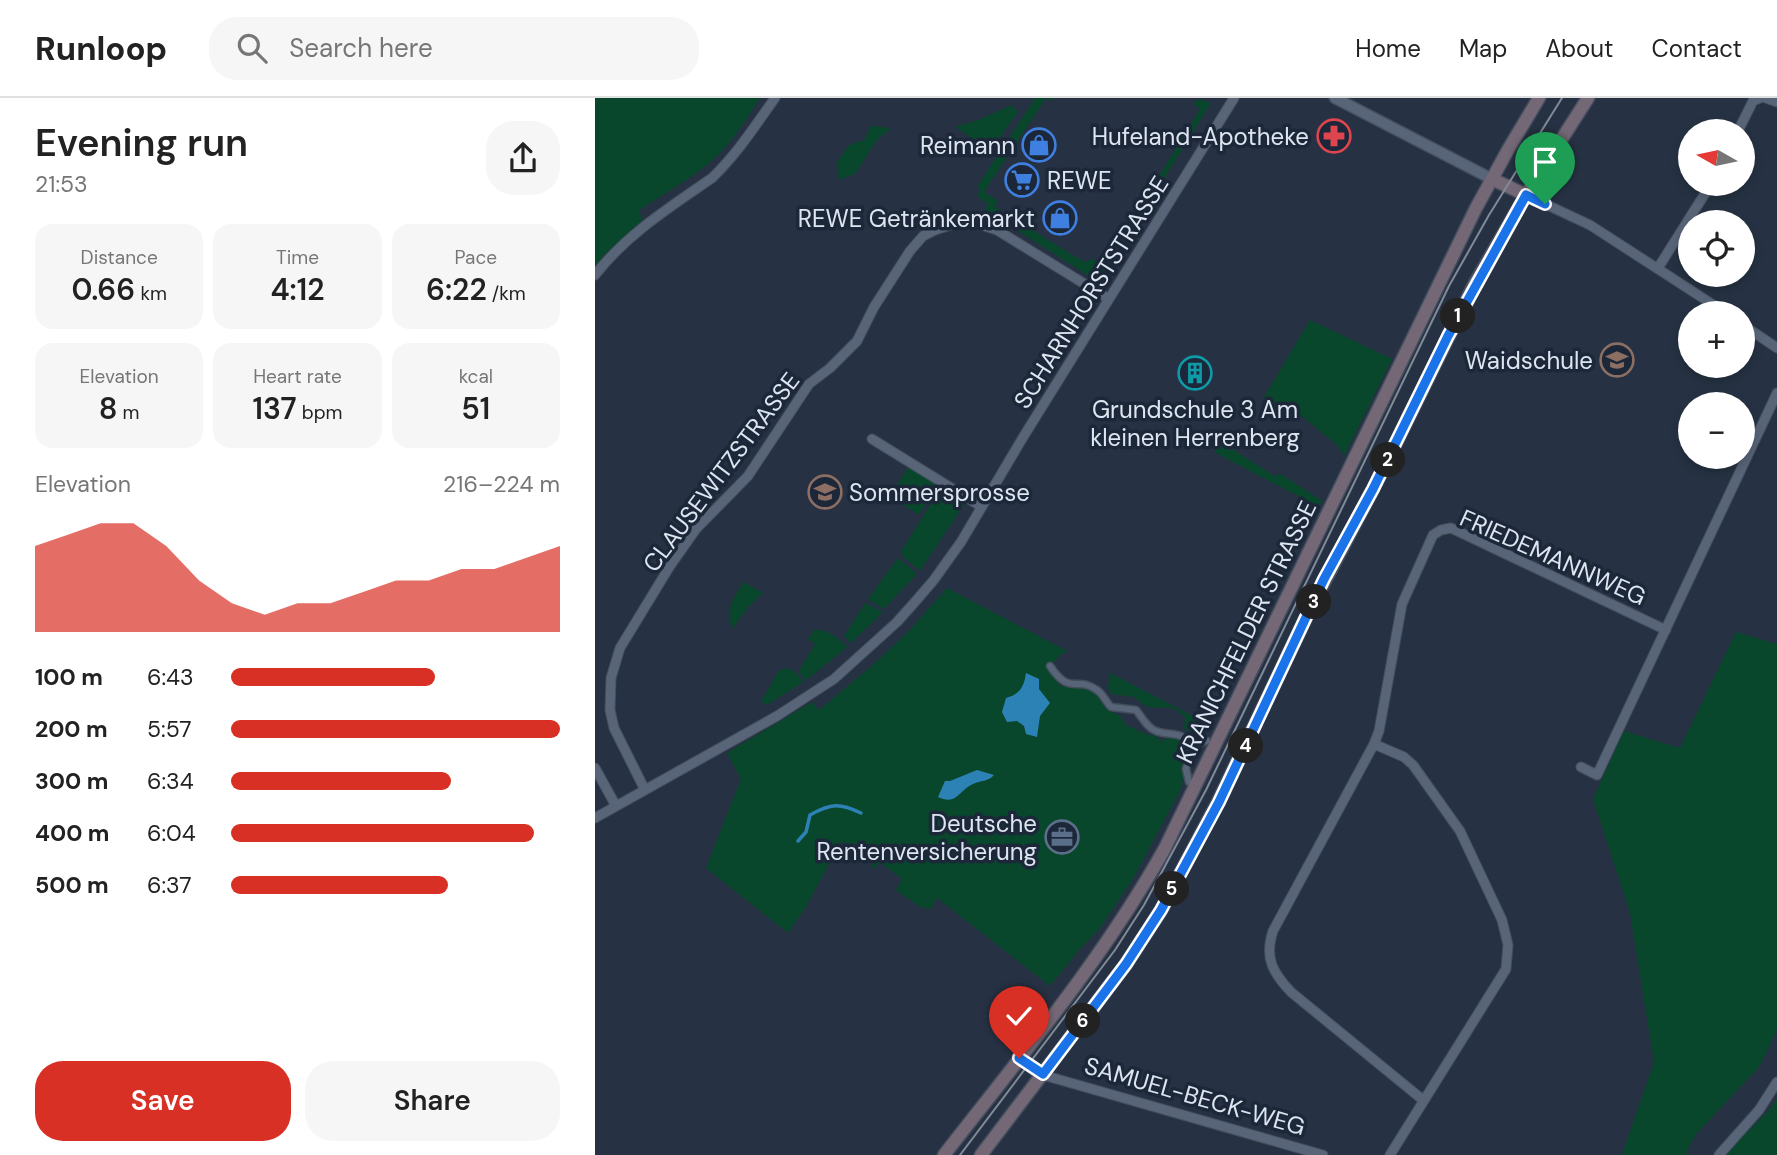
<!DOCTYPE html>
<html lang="en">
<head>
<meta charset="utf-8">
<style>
	:root { --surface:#fff; --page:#f6f6f6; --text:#222; --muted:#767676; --line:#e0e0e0; --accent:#d93025 }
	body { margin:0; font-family:"DM Sans",sans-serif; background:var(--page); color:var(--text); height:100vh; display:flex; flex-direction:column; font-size:26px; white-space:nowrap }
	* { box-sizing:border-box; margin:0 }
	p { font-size:23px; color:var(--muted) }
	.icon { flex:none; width:38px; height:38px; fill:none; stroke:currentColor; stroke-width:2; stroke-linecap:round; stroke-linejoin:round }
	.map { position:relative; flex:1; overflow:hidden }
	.drawer { display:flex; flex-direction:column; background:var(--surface); width:595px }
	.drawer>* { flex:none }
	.needle { width:46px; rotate:279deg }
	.tools { position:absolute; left:1083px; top:21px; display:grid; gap:14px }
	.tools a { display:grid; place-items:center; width:77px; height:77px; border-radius:50%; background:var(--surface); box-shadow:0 4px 10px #0003; font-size:35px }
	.pin { position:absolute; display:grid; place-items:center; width:60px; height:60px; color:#fff; margin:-72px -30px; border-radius:50% 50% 50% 0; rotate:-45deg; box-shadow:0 0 7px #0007 }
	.pin .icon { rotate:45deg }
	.km { position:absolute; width:35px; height:35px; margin:-18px; border-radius:50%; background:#222; color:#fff; font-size:19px; line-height:35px; text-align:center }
	.round { display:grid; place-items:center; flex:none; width:74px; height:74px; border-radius:28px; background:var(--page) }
	.summary { display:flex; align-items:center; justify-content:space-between; height:119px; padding:0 35px }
	h1 { font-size:38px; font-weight:600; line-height:52px }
	.metrics { display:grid; grid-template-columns:repeat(3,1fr); gap:10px; height:119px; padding:7px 35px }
	.metrics div { display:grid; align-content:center; border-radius:18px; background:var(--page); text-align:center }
	.metrics b { font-size:30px; font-weight:600 }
	.metrics small { font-size:19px; font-weight:400 }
	.metrics p { font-size:19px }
	.chart { height:196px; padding:14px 35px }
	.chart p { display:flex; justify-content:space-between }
	.chart svg { width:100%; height:126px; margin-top:7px; fill:var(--accent); opacity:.7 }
	.primary-button { display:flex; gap:14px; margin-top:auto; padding:14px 35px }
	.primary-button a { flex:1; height:80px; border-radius:28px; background:var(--accent); color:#fff; font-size:28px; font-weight:600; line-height:80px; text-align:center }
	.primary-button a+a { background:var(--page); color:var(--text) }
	ul { padding:0 35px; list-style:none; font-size:23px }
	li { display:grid; grid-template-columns:112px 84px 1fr; align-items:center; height:52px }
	li i { height:18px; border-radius:9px; background:var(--accent) }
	header { display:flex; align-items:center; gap:42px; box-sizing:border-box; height:98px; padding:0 35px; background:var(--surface); border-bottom:2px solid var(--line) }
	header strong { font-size:33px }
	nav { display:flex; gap:38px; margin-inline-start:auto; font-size:24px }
	.search { width:490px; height:63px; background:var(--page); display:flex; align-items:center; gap:18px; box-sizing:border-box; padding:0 24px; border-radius:28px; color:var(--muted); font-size:26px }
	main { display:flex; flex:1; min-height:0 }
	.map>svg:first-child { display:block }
	.green { fill:#08472b }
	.water { fill:#2d82b5 }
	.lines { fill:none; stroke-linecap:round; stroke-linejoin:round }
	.stream { stroke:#2d82b5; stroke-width:3.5 }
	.pedestrian-casing { stroke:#444e5d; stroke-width:9 }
	.minor-casing { stroke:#444e5d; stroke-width:11 }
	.tertiary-casing { stroke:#444e5d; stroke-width:13 }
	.secondary-casing { stroke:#444e5d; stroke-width:15 }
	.pedestrian { stroke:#586579; stroke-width:6 }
	.minor { stroke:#586579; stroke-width:9 }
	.tertiary { stroke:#586579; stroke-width:10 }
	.secondary { stroke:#756876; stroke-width:12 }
	.tram { stroke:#808a98; stroke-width:2 }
	.route-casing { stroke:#fff; stroke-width:14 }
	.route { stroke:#1a73e8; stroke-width:9 }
	.labels { text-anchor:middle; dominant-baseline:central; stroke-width:7; stroke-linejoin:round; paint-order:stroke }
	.poi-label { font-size:24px; fill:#dde5f0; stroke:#1c2839; text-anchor:end }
	.street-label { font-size:24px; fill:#dde5f0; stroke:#1c2839 }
</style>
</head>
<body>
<header>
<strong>Runloop</strong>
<div class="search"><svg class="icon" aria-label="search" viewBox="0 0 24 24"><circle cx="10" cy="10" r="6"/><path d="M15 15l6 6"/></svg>Search here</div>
<nav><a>Home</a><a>Map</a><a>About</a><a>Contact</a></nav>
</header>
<main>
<section class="drawer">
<div class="summary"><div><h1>Evening run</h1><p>21:53</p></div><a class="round"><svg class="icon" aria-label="share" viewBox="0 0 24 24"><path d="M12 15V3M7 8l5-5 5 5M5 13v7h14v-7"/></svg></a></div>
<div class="metrics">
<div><p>Distance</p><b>0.66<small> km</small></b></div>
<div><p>Time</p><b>4:12</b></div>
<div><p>Pace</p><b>6:22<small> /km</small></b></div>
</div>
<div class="metrics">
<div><p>Elevation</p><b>8<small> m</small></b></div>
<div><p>Heart rate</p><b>137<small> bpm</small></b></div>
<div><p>kcal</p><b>51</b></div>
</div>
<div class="chart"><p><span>Elevation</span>216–224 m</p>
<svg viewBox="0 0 160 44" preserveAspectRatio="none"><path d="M0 44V14L10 10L20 6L30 6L40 14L50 26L60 34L70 38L80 34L90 34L100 30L110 26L120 26L130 22L140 22L150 18L160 14V44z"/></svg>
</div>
<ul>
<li><b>100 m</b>6:43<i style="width:62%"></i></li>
<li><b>200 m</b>5:57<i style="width:100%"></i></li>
<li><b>300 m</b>6:34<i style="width:67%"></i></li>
<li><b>400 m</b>6:04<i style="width:92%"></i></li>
<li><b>500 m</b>6:37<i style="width:66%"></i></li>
</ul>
<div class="primary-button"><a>Save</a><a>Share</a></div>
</section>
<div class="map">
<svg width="1182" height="1057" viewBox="0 0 1182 1057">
	<rect width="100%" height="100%" fill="#263243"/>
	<path class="green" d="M0,0H165C153,18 142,37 127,53C104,77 71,94 43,113L48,121L10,156L0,169Z
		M440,0H459L457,3L451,0L389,94L403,103L400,109L489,164L498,161L513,170L505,183L500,182L414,127L387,117L393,106L382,98L385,91L382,89Z
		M604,1L616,5L565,87L555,81L557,74L564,78L605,11L598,6Z
		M416,7L423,14L396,52L360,29L386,21Z
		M276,28L296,30L281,43L260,76L244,82L242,64L254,47L269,42Z
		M715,222L797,261L749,358L742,347L703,315L698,317L669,299Z
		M626,344L681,379L684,375L727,403L724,409L619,354Z
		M314,368L344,386L324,417L295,398Z
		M347,389L369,402L370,405L325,473L307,458L306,453Z
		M303,460L322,476L289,511L273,501Z
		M149,484L168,495L154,508L137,531C130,511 138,500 149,484Z
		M352,490L472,553L465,557L454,570L465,588L493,591L501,596L511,611L525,618L531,627L553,637H559L567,644L573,638C586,640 590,644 594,655L589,667L587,689L539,779L505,830L485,851L455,888L342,800L336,811L325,809L301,792L307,781L285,764L279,771L276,769L278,764L272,761L269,765L265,763L269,755L246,743L211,809L193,835L111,770L146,681L132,655L217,604L224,612L280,565L313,534Z
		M270,505L286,513V516L256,545L249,538Z
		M219,532C232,530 243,540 252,549L210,583L204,573L220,546L213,541Z
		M1141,534L1182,546V931L1165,968L1102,1035L1094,1048L1092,1057H1027L1059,964L1035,815L998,701L1029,633L1085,650Z
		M194,570L202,576L208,584L172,607L166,604L184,572Z
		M515,575L613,626L611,630L595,634L589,630L590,619L580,611C561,606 556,617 540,599L516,596L513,590Z
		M1182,1001V1057H1130L1174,1012Z"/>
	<path class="water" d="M431,575L444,581V591L455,605L445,618L442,639L431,636L429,628L422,623L412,624L407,614L411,600C425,596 429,589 431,575Z
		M382,672L399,677C393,684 386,682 378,686C364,692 362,708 343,699L350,683H355Z"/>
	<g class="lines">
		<path class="stream" d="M203,743L211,734L215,717C236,705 245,705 266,715"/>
		<defs>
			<path id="pedestrian" d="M455,568C476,599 481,577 502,592C508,596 511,604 516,609L541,612C547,619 552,630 561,633C576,639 593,630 596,655L591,671L594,684
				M592,642L602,646L612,643"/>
			<path id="minor" d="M1171,0L1182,4
				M1143,33L1158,3L1165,0
				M931,97L995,127L1131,215
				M1063,170L1116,86
				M0,177C32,136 75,109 117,80C142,56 160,28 180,0
				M1148,227L1182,250
				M277,341L387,409
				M779,646L809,659L818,667L865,733L907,822L913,847L911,871L795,1057
				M986,669L1002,677L1182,295
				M0,670L21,708
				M50,692L19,630L15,612L16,580L25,550L75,468L101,431L153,378L214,286L235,270L262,243L279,209L315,153L328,138L340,132L359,126L380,125L402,132L514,201
				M0,720L182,618L239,581L302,524L319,505L338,483L366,444L427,341L639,0
				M448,977L728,1057
				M828,1002L696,894C678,875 669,860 678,833L779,646L784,633L807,506L838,437L846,432L856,430L1071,532
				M1124,1057L1164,1012L1182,984"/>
			<path id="tertiary" d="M740,0L897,81"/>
			<path id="secondary" d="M897,81L931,97
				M424,959L448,977
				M349,1057C426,958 509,860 570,750L881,110L914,50L944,0
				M386,1057L531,866L566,812L623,704L716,509L778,391L879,187L931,97L993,0"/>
		</defs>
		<use href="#pedestrian" class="pedestrian-casing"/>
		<use href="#minor" class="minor-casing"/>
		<use href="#tertiary" class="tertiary-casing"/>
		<use href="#secondary" class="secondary-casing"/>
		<use href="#pedestrian" class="pedestrian"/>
		<use href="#minor" class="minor"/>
		<use href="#tertiary" class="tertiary"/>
		<use href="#secondary" class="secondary"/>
		<path class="tram" d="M365,1057L520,852L549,807L611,692L854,188L894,117L967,0"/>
	</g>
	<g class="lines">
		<defs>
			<path id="route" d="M424,960L448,976L531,866L566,812L624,704L729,481L778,391L853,238L931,97L950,106"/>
		</defs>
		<use href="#route" class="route-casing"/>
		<use href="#route" class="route"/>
	</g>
	<defs>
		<symbol id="pharmacy-ring" viewBox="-11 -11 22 22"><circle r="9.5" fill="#1c2839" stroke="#e0444e" stroke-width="1.5"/><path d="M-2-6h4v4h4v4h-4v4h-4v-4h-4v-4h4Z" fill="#e0444e"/></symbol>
		<symbol id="shop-ring" viewBox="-11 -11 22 22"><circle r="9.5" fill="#1c2839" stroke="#3f7fe0" stroke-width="1.5"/><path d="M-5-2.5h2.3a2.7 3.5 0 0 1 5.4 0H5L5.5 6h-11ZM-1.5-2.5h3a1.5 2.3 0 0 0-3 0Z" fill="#3f7fe0"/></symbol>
		<symbol id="supermarket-ring" viewBox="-11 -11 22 22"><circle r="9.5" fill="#1c2839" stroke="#3f7fe0" stroke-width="1.5"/><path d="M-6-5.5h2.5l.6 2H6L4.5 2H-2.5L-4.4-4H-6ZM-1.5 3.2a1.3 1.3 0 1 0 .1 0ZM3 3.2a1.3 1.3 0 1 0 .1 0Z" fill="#3f7fe0"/></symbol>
		<symbol id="school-ring" viewBox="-11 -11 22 22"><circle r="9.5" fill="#1c2839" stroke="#8d6e63" stroke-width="1.5"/><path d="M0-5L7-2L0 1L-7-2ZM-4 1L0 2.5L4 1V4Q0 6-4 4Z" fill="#8d6e63"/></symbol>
		<symbol id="building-ring" viewBox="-11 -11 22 22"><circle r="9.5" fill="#1c2839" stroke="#0f9aa8" stroke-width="1.5"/><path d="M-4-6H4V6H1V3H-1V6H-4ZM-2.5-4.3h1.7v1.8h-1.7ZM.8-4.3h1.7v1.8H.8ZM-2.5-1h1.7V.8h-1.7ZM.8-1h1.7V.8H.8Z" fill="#0f9aa8"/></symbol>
		<symbol id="office-ring" viewBox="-11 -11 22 22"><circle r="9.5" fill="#1c2839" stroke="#5c6f8a" stroke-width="1.5"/><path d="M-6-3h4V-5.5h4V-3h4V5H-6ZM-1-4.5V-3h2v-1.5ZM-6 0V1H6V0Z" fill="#5c6f8a"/></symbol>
	</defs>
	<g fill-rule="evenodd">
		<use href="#pharmacy-ring" x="720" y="19" width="38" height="38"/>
		<use href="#shop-ring" x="425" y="28" width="38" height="38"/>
		<use href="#supermarket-ring" x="408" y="63" width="38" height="38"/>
		<use href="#shop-ring" x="446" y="101" width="38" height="38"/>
		<use href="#school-ring" x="1003" y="243" width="38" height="38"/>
		<use href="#building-ring" x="581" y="256" width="38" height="38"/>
		<use href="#school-ring" x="211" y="375" width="38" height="38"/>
		<use href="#office-ring" x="448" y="720" width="38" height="38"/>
	</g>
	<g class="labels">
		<g class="poi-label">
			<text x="714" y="38">Hufeland-Apotheke</text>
			<text x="420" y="47">Reimann</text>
			<text x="452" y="82" text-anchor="start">REWE</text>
			<text x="440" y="120">REWE Getränkemarkt</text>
			<text x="998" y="262">Waidschule</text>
			<text x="600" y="311" text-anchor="middle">Grundschule 3 Am<tspan x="600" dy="28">kleinen Herrenberg</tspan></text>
			<text x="254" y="394" text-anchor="start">Sommersprosse</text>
			<text x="442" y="725">Deutsche<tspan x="442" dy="28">Rentenversicherung</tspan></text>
		</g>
		<g class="street-label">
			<text transform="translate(496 194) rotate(-58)">SCHARNHORSTSTRASSE</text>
			<text transform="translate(126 374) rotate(-53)">CLAUSEWITZSTRASSE</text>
			<text transform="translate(958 459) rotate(24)">FRIEDEMANNWEG</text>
			<text transform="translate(651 534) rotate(-64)">KRANICHFELDER STRASSE</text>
			<text transform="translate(600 998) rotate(16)">SAMUEL-BECK-WEG</text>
		</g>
	</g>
</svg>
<div class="tools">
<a><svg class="needle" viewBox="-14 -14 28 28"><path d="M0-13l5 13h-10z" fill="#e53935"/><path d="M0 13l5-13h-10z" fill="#767676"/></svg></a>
<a><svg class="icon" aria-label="locate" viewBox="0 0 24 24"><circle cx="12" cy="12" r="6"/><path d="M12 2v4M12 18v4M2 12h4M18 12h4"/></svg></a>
<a>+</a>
<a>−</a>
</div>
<div class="pin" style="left:950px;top:106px;background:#1e9e55"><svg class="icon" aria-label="arrive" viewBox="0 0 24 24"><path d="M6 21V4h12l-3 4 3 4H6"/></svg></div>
<div class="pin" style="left:424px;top:960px;background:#d93025"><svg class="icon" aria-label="check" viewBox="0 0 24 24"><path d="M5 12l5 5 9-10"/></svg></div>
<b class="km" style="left:863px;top:218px">1</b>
<b class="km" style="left:793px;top:362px">2</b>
<b class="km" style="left:719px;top:504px">3</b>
<b class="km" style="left:651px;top:648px">4</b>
<b class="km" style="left:577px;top:791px">5</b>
<b class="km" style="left:488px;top:923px">6</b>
</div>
</main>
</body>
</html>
